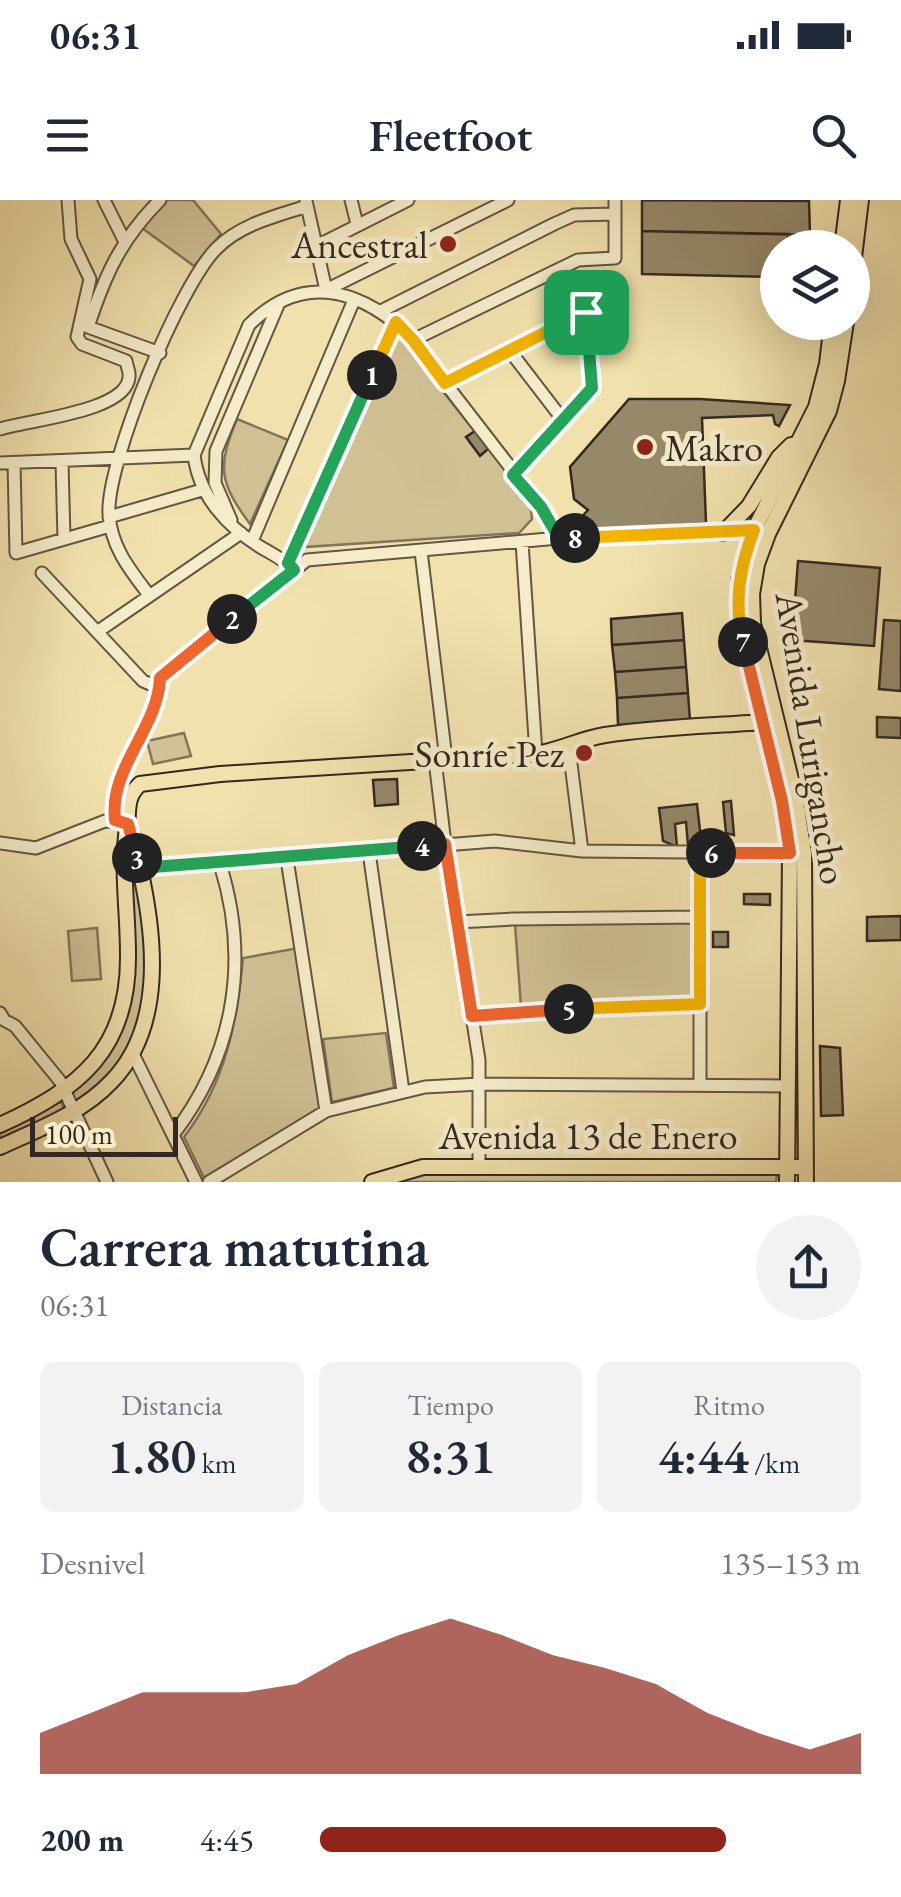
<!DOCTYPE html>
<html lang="es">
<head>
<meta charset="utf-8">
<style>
	:root { --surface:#fff; --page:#f2f2f3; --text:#1f2937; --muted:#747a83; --accent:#8f2418 }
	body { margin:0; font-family:"EB Garamond",serif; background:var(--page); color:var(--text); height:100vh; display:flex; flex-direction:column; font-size:38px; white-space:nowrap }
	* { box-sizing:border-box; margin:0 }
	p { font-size:32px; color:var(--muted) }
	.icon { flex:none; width:55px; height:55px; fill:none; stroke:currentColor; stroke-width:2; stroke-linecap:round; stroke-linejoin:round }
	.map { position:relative; height:982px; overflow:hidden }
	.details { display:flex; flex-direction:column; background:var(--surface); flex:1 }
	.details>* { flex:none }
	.tools { position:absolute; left:760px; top:30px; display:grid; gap:20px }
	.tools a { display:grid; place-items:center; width:110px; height:110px; border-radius:50%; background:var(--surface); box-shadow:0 10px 40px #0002; font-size:50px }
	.scale { position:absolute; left:30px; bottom:25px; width:148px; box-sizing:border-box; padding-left:10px; border:5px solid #332821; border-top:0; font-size:28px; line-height:35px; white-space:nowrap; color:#332821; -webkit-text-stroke:8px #f6ecca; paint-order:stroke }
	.pin { position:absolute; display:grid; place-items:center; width:85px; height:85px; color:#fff; margin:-42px; border-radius:20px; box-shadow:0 5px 15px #0006 }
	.km { position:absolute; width:50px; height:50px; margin:-25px; border-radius:50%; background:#222; color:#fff; font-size:28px; line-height:50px; text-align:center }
	.round { display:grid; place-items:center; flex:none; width:105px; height:105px; border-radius:52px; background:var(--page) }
	.summary { display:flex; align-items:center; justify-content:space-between; height:170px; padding:0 40px }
	h1 { font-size:55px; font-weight:600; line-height:75px }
	.metrics { display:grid; grid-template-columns:repeat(3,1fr); gap:15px; height:170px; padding:10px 40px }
	.metrics div { display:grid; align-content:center; border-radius:15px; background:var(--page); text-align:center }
	.metrics b { font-size:50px; font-weight:600 }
	.metrics small { font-size:28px; font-weight:400 }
	.metrics p { font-size:28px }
	.chart { height:280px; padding:20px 40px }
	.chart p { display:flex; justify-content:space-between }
	.chart svg { width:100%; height:180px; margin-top:10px; fill:var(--accent); opacity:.7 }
	ul { padding:0 40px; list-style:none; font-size:32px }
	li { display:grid; grid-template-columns:160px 120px 1fr; align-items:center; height:75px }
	li i { height:25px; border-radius:12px; background:var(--accent) }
	.status { display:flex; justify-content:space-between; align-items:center; height:70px; padding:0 50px; background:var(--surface); direction:ltr }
	.status svg { height:28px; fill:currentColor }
	header { display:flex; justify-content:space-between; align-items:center; height:130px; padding:0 40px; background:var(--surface); font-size:45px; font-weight:600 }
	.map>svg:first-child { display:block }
	.green { fill:#d1c295; stroke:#82755b; stroke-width:2.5 }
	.building { fill:#96896a; stroke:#332821; stroke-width:2.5 }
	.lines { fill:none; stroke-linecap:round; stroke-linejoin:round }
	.minor-casing { stroke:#625644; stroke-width:15 }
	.major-casing { stroke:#332821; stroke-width:18 }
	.minor { stroke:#f6ecca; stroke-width:11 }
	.major { stroke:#f1e2ad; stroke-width:14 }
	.split-1-casing { stroke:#fff; stroke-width:20 }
	.split-2-casing { stroke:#fff; stroke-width:20 }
	.split-3-casing { stroke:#fff; stroke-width:20 }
	.split-4-casing { stroke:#fff; stroke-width:20 }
	.split-5-casing { stroke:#fff; stroke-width:20 }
	.split-6-casing { stroke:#fff; stroke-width:20 }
	.split-7-casing { stroke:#fff; stroke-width:20 }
	.split-8-casing { stroke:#fff; stroke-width:20 }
	.split-9-casing { stroke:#fff; stroke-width:20 }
	.split-1 { stroke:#f5b400; stroke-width:12 }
	.split-2 { stroke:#22a559; stroke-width:12 }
	.split-3 { stroke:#f0652b; stroke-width:12 }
	.split-4 { stroke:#22a559; stroke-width:12 }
	.split-5 { stroke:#f0652b; stroke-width:12 }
	.split-6 { stroke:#f5b400; stroke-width:12 }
	.split-7 { stroke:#f0652b; stroke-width:12 }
	.split-8 { stroke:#f5b400; stroke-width:12 }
	.split-9 { stroke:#22a559; stroke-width:12 }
	.poi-dot { fill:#8f2418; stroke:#f6ecca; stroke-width:4 }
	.labels { text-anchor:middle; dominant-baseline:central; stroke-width:10; stroke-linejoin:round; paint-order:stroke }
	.poi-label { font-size:38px; fill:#332821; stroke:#f6ecca; text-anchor:end }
	.street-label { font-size:38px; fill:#332821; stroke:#f6ecca }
</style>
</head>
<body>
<div class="status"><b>06:31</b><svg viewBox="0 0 49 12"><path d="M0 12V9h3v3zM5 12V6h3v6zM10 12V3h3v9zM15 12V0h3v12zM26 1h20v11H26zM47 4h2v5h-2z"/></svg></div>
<header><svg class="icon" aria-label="menu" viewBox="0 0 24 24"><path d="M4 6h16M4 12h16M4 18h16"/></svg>Fleetfoot<svg class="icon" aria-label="search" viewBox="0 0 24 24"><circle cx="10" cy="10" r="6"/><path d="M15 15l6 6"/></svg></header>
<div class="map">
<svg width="901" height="982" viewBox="0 0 901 982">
	<rect width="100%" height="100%" fill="#f1e2ad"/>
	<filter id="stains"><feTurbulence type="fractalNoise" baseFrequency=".002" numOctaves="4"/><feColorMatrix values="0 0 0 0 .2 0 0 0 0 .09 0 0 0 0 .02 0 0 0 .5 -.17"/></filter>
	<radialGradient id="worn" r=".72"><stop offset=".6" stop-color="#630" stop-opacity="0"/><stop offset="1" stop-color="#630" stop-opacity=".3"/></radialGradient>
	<path class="green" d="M166,0H193L221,34L194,66L142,28Z
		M395,131L530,301L532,319L519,333L304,347Z
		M237,219L288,240L250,324C219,282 217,267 237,219Z
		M184,533L191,556L153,564L147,541Z
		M128,638C143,714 170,815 108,879C99,888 86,895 76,903L70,893L120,829Z
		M795,668L799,669L801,960L793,961Z
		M692,720L693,799L521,807L515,724Z
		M97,728L101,779L72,781L68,731Z
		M299,748L323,906L204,978L184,937C225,884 237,823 243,758Z
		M386,833L394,888L332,902L323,839Z
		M57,902L62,903L65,911L0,942V928Z
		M772,972L777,975L776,982H382L420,973Z"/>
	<path class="building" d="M642,0L809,1L810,35L642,31Z
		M642,31L788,34V48H778V77L642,74Z
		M629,199H700L790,205L779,226L775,224L773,215L702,218L706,323L585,331L574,325L588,310L574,299L570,267Z
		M475,231L488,249L480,256L466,237Z
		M798,361L880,368L874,446L792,440Z
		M682,413L684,440L612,445L611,419Z
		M884,420L901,421V491L879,489Z
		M684,440L686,467L615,472L612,445Z
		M686,467L688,493L617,498L615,472Z
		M688,493L690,520L618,525L617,498Z
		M877,517L901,518V538L877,537Z
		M397,579L398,604L375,606L373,580Z
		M731,601L734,635L726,633L723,602Z
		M697,604L702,648L688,646L686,622L675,624L677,647L663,641L659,608Z
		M744,694H770V705L744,704Z
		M901,716V740L867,741V717Z
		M713,732H728V747H713Z
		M820,846L840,848L843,915L821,916Z"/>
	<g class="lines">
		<defs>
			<path id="minor" d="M104,0L125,42
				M351,0L357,24
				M306,1L326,90
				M317,46L408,0
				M326,90L508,0
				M381,111L554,24L574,15L615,14
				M413,140L578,60L615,58V0
				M510,151L563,220
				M160,153L88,127C105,75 121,39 160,0
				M445,183L586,112
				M0,229C27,220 127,212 129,177C130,172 127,167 126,161L82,144L77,137L90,79L71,39L68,0
				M0,263L194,255
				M14,263L16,353L110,326
				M62,263L64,339
				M513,275L592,188L584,92
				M109,317L202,290
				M231,320L215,283L216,251L278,105
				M252,341L354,100
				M522,342L536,554
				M421,351L446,559
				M288,363L396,122
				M294,370C285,360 274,355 262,348C227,327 199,296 194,255L249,125C300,74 355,87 405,131L541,307L559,338
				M42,373L143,481L160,488
				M149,395C130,370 111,347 109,314C106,262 180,84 217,48C241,24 276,16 307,6
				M97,432L241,333
				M569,548L582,651
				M435,560L445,644L479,860V966
				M115,620C110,576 141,543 157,504C161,495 159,483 163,474L307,360L559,338L760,329
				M0,643L36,648L105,621L119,622
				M369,652L403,891
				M287,659L326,911
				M139,669L495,641L582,651L798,653
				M458,722L513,719L700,717
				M0,813L4,820L15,826L60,881L107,982
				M472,816L700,804
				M132,852L196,982
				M700,885V652
				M173,935C235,854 250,760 220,664
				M209,982L326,911L425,887L480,884L788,886"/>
			<path id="major" d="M842,48L848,0
				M852,74L861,0
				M723,333L749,306L779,257L791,245
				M0,925C79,889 129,850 128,755C128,709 121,673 127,625C129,608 126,597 140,584L220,574L536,554C561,550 580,539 605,535C657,527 710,526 763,522
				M0,947C39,929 82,913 112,881C165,826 155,736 140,669C136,654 135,639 128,625
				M372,982L423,967H806
				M787,982L790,653L782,601L741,431L739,380L754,330L816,207L827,164L832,122
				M806,982L804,653L795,596L753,423L752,394L757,364L768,334L829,211L837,181L846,122"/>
		</defs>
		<use href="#minor" class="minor-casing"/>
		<use href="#major" class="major-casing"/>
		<use href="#minor" class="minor"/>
		<use href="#major" class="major"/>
	</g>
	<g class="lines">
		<defs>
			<path id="split-1" d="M372,175L396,122L413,140L445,183L586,112"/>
			<path id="split-2" d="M232,419L294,370L288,363L372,175"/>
			<path id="split-3" d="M137,658L128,624L115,620C109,567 158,529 160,478L232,419"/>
			<path id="split-4" d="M137,658L140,668L422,646"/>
			<path id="split-5" d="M422,646L445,644L472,816L569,809"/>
			<path id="split-6" d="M569,809L700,804V652L711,653"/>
			<path id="split-7" d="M711,653H790L782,601L743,442"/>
			<path id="split-8" d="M575,338L754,330C739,368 734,403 743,442"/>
			<path id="split-9" d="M575,338H559L541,307L513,275L592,188L586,112"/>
		</defs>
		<use href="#split-1" class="split-1-casing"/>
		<use href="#split-2" class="split-2-casing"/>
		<use href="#split-3" class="split-3-casing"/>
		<use href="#split-4" class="split-4-casing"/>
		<use href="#split-5" class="split-5-casing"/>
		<use href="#split-6" class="split-6-casing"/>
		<use href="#split-7" class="split-7-casing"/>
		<use href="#split-8" class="split-8-casing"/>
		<use href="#split-9" class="split-9-casing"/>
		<use href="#split-1" class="split-1"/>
		<use href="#split-2" class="split-2"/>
		<use href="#split-3" class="split-3"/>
		<use href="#split-4" class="split-4"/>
		<use href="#split-5" class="split-5"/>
		<use href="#split-6" class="split-6"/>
		<use href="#split-7" class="split-7"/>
		<use href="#split-8" class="split-8"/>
		<use href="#split-9" class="split-9"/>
	</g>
	<g class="poi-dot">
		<circle cx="448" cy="44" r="10"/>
		<circle cx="645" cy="247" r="10"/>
		<circle cx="584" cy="553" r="10"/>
	</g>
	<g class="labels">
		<g class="poi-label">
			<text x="428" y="44">Ancestral</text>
			<text x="665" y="247" text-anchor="start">Makro</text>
			<text x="564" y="553">Sonríe Pez</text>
		</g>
		<g class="street-label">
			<text transform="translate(812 538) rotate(81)">Avenida Lurigancho</text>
			<text x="588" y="935">Avenida 13 de Enero</text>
		</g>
	</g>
	<rect width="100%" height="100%" filter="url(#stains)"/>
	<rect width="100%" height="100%" fill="url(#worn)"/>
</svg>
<div class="tools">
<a><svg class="icon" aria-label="layers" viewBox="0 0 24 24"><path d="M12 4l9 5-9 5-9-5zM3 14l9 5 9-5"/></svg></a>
</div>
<div class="scale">100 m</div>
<div class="pin" style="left:586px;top:112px;background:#1e9e55"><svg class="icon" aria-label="arrive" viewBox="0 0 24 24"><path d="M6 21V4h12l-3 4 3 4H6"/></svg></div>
<b class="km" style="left:372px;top:175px">1</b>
<b class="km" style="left:232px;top:419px">2</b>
<b class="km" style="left:137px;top:658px">3</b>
<b class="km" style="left:422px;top:646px">4</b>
<b class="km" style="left:569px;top:809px">5</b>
<b class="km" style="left:711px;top:653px">6</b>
<b class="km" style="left:743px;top:442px">7</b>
<b class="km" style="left:575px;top:338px">8</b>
</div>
<section class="details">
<div class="summary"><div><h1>Carrera matutina</h1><p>06:31</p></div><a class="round"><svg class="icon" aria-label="share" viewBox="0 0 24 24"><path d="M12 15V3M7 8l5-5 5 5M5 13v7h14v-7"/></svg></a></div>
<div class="metrics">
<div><p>Distancia</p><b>1.80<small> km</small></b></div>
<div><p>Tiempo</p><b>8:31</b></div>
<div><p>Ritmo</p><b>4:44<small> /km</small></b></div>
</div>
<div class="chart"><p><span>Desnivel</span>135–153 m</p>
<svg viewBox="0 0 160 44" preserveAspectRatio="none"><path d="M0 44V34L10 29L20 24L30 24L40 24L50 22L60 15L70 10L80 6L90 10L100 15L110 18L120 22L130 29L140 34L150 38L160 34V44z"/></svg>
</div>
<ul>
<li><b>200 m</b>4:45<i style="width:75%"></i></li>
</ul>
</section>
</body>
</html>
